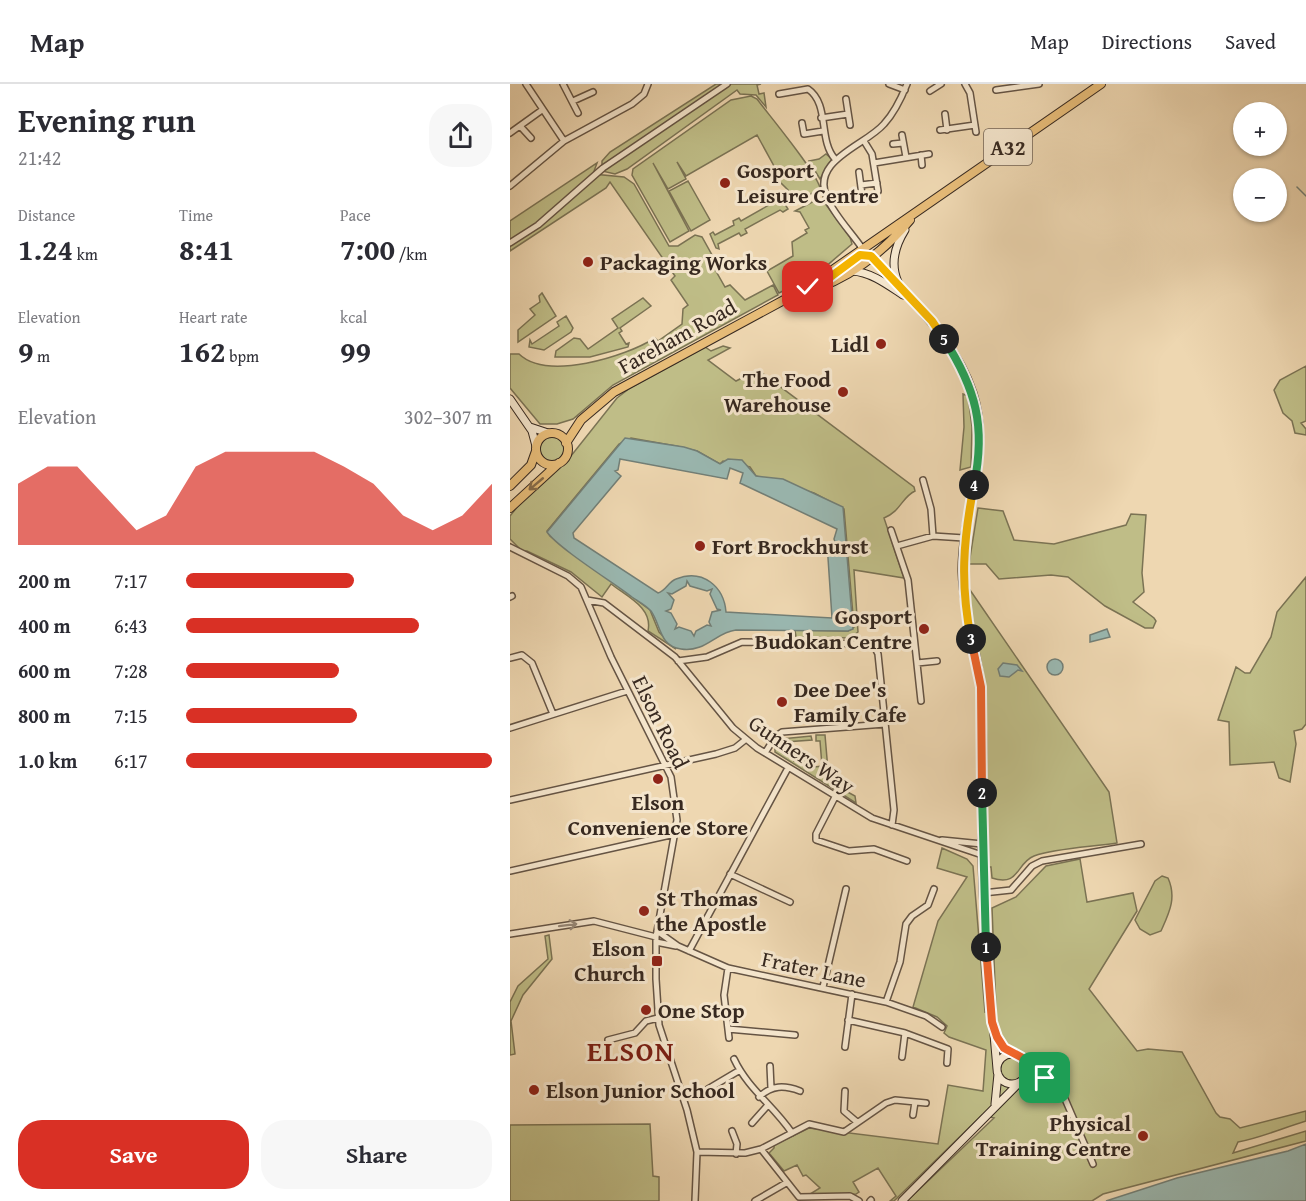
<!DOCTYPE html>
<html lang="en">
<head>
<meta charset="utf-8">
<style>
	:root { --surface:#fff; --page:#f7f7f7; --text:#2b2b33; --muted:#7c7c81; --line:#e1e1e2; --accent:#d93025 }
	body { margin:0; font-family:"Gentium Book Plus",serif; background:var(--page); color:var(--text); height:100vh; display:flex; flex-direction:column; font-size:22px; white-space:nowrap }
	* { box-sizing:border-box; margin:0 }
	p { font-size:20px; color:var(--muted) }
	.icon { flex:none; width:33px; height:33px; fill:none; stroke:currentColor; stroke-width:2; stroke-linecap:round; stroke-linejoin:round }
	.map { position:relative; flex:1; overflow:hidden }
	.side { display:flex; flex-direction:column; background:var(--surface); width:510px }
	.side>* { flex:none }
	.tools { position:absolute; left:723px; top:18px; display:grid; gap:12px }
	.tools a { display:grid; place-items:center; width:54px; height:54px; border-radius:50%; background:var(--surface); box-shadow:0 2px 4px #0004; font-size:30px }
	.pin { position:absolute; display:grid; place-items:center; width:51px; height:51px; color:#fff; margin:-26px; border-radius:12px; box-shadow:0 3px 9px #0006 }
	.km { position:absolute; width:30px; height:30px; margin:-15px; border-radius:50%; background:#222; color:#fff; font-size:16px; line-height:30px; text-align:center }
	.round { display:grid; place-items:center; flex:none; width:63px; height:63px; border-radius:24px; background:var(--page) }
	.summary { display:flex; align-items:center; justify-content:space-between; height:102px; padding:0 18px }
	h1 { font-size:33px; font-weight:700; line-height:45px }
	.figures { display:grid; grid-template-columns:repeat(3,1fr); gap:9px; height:102px; padding:6px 18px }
	.figures div { display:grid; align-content:center }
	.figures b { font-size:30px; font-weight:700 }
	.figures small { font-size:16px; font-weight:400 }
	.figures p { font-size:16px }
	.chart { height:168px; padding:12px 18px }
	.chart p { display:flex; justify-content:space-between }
	.chart svg { width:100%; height:108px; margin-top:6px; fill:var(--accent); opacity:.7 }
	.action { display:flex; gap:12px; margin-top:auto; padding:12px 18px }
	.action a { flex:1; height:69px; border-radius:24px; background:var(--accent); color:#fff; font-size:24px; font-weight:700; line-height:69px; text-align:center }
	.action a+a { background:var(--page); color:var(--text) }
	ul { padding:0 18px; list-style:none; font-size:20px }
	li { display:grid; grid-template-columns:96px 72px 1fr; align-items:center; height:45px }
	li i { height:15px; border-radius:8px; background:var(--accent) }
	header { display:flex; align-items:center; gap:36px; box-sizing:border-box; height:84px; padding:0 30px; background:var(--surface); border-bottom:2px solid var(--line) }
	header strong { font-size:28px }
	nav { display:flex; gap:33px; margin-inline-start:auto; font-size:21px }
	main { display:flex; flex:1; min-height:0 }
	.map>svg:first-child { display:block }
	.green { fill:#bfbd87; stroke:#7b7354; stroke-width:1.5 }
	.water { fill:#9ab8b1; stroke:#727f77; stroke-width:1.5; fill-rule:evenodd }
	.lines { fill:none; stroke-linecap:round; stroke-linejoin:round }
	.stream { stroke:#727f77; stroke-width:1.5 }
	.street-casing { stroke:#655444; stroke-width:8 }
	.secondary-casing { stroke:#372920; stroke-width:9 }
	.primary-casing { stroke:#372920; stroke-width:10 }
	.street { stroke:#f4e5cc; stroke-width:5 }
	.secondary { stroke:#f4e5cc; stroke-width:7 }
	.primary { stroke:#e7bc78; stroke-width:8 }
	.oneway { stroke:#866b48 }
	.oneway2 { stroke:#968776 }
	.split-1-casing { stroke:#fff; stroke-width:12 }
	.split-2-casing { stroke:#fff; stroke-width:12 }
	.split-3-casing { stroke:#fff; stroke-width:12 }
	.split-4-casing { stroke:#fff; stroke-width:12 }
	.split-5-casing { stroke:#fff; stroke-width:12 }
	.split-6-casing { stroke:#fff; stroke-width:12 }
	.split-1 { stroke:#f0652b; stroke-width:8 }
	.split-2 { stroke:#22a559; stroke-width:8 }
	.split-3 { stroke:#f0652b; stroke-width:8 }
	.split-4 { stroke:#f5b400; stroke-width:8 }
	.split-5 { stroke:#22a559; stroke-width:8 }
	.split-6 { stroke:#f5b400; stroke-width:8 }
	.poi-dot { fill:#8f2418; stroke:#f4e5cc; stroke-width:2 }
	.labels { text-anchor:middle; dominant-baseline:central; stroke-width:6; stroke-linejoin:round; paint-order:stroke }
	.shield { fill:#f4e5cc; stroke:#706154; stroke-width:1.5 }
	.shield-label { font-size:21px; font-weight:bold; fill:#372920 }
	.poi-label { font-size:22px; font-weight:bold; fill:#372920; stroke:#f4e5cc; text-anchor:start }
	.street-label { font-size:22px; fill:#372920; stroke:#f4e5cc }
	.district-label { font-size:28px; font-weight:bold; letter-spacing:1.5px; fill:#7a1f14; stroke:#f4e5cc }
</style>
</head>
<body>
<header>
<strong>Map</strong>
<nav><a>Map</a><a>Directions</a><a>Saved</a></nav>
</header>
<main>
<section class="side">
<div class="summary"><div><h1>Evening run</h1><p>21:42</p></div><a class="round"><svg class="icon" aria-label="share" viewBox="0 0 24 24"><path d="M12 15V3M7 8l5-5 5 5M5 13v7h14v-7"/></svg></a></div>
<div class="figures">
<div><p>Distance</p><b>1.24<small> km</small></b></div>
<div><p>Time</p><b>8:41</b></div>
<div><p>Pace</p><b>7:00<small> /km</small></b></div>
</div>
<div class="figures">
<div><p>Elevation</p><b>9<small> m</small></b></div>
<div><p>Heart rate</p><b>162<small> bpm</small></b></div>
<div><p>kcal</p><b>99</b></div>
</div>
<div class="chart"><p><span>Elevation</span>302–307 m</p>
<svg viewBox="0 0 160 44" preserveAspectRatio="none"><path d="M0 44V19L10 12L20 12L30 25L40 38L50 32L60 12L70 6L80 6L90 6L100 6L110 12L120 19L130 32L140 38L150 32L160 19V44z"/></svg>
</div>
<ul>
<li><b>200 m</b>7:17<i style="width:55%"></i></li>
<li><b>400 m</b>6:43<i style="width:76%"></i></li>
<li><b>600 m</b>7:28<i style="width:50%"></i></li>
<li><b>800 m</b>7:15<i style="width:56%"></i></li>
<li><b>1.0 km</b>6:17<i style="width:100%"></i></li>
</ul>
<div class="action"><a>Save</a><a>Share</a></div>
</section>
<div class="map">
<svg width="796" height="1117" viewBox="0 0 796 1117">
	<rect width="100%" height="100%" fill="#eed7b1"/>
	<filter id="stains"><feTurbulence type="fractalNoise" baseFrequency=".00333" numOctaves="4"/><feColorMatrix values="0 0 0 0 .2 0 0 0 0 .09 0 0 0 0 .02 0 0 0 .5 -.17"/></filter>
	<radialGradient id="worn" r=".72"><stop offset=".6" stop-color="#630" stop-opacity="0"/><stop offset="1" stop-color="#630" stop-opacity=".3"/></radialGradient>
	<path class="green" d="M206,0H251L247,1L249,10L254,9L256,23L246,11L230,10L227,6L117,85L105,90L92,87V77L100,68Z
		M241,12L247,15C258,30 310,92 310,105L283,120L278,106L267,95L270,93L247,51L176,92L167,78L176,95L158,105L143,79L179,147L160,158L122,91L123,85L221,16Z
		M316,70L322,75L310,95L299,77L309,75Z
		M87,79L83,90L114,93L124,100L159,162H168L185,151L192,153L202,171L198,173L215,203L220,201L235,216L263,201L268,211L103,301L63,335L47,340H30L0,304V270H9C37,297 115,273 145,254L148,257L172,240L173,225L178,221L161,196L165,192L100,98L96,104L0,167V137Z
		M178,97L200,136L181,147L159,107Z
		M269,111L278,125L273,128L270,126L235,145L237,149L231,152L229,149L208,160L209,165L206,164L200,150L203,148L205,151L224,141L223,137L229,134L231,137L266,117L265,113Z
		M308,115L314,118L340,153L342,160L307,190L269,209L257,187L283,172L282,158L297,149L295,146L299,144L290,128L285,127Z
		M32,209L46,232L8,258V246L25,231L20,225L30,218L29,212Z
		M133,214L141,222L110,244L112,247L109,249L116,260L119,259L118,263L80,273H45L46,267L64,254L70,255L78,265L108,244L102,235Z
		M56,232L63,244L61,248L34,266L19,263L20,256L22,260L49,242L47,238Z
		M213,262L220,264L198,276L226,297L248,286L404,403L405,407C392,413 391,427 374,434L394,494L344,486L348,548L340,554L286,553L285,546L338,547L344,543L334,425L304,409L246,392L240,383L213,377L210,380L187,367L166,362L121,354L109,360L37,447L40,452L140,526L149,548L166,565L138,547C143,524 118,513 101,500L92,513L61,488L17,467H12L0,455V432L16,412L57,377L107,314L120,304L195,263L201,267Z
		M796,282V337L791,339L796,345V351L785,349L782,337L773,329L764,306L770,296Z
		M453,310L458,312L462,343L461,383L450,386L454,343Z
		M30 365a12 12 0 1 1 24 0a12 12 0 1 1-24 0Z
		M468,424L493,427L504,456L544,460L616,441L621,430L636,431L632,489L634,508L623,518L644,534L646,537L643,544H635L595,522L558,493L541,491L489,495L476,480H459Z
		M796,493V640L792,645L784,647L786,660L780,698L769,694L764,678L720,681L719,638L708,636L726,583L735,589H740L761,553L767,528Z
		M460,506L599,708L607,759C582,763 547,764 524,772C506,779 510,803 482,794L481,783H476L475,621L459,527Z
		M306,651H315L319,698L345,712L346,719L265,668V662L271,655L301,652L302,656L275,658L278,670H282L284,677L304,676L305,683L312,682L310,657H306Z
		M432,764L457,775L463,782L475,928L486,926L482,824L506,813L536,782L570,775L577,818L623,809L627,827L579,905L627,967L638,965L672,968L706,1029L710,1033L720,1035L730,1044L796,1027V1037C773,1044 750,1054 728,1058L723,1069L796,1047V1057L593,1110L582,1117H397L484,1034L472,1031L384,1117H380L386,1112L368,1084L343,1098L349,1108L346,1110L297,1112L310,1104L296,1091L293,1092L287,1081L274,1087L259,1069L264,1064V1061L299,1044L428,1060L438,1001L473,1007L476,966L439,953L434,949L437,942L427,933L403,923L428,837L457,793L427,784Z
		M652,792L658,794C667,814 659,829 651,847L640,851L630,845L625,836L645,797Z
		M39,851L42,875L13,911L1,937L5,970L0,971V918L8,902L38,875L35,852Z
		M140,1040L143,1092L149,1093V1117H0V1041Z"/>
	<path class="water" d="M115,354L174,363L187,367L210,380L218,375L232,376L246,392L273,395L333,423L343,545L338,547L226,546C206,548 195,569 171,565C149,562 151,541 141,527C137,522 128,517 122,513C104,499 48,464 37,448ZM110,375L217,395L220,384L233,389L230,399L327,445L324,455L325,458L317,459L322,534L216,528C214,503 193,484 166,495C158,498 156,507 148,509L64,454L63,449L111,392L105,387L108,386ZM177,497L180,502L197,507L202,505L200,510L207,525L211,526L202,528L199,538L201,542L197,541L186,547L184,552L181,547L169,543L165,545L167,540L161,529L156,527L161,525L164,516L158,509L162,510L176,502Z
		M597,545L600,553L580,558V551Z
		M537 583a8 8 0 1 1 16 0a8 8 0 1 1-16 0Z
		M493,579L507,581L512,587L508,586L499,593L490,592L488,585Z
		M796,1060V1117H596L667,1094L778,1067Z"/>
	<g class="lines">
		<path class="stream" d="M787,103L796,112"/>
		<defs>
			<path id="street" d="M16,0L54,57
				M53,0L68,29
				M379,0L395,6
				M455,0L460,9L466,48
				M486,6L529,0
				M420,7L431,0
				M269,10L298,5C320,20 308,56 325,75
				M336,15L340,41
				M63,17L83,8
				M435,30L437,46
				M311,34L338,30
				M292,39L294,50L313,47
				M10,42L21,54
				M430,46L465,41
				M0,49L32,26
				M392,51L396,73
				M354,57L362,70L368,107
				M383,60L393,59
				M411,71L412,81
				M364,79L419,70
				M349,88L352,111
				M351,101L367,99
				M0,102L54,57L122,20L134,10L138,0
				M0,159L28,141L93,84L217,0
				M352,164C341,148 325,132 317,114C300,76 355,62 374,40C385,28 391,15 397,0
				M413,396L421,425L423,452
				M381,446L398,496L411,617
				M387,462L423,452L454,454
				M0,463L58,492L71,503L101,573L161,693L167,736L146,853V895L149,941L177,1026L187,1068L185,1117
				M0,513L2,512
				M77,516L94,519L165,573L223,644L247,664L362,734L472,771
				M0,574L12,571L22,579L43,630
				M168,577L197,573L232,558L363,560L368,570L384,726L382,741
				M407,579L427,577
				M0,644L117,607
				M255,669L265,653L272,648L375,640
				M325,713L306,750V756L339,767L364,765L397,777
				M0,716L206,670L225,664L235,656
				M432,756L472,760
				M0,787L165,750
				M220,790L280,818
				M473,809L501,806L522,782L532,777L631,760
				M147,847L168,862L218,884L376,918L416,932L432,943
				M0,850L84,837L146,853
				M146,858L166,862
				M179,867L278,684
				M218,884L214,911L219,954
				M313,903L336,805
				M376,918L390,878L396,840L402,832L418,821L424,805
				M338,936L395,949L438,965L437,979
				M218,945L285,951
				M98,956L125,949L136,937L148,934
				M335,963L342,910
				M392,973L395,949
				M224,975C238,1005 264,1022 282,1049
				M515,978L552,1008L583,1080
				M260,982L261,1004
				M513,995L530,993
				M198,1005L230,986
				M335,1007L334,1027L347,1038
				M249,1013C262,1001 274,1001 290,1007
				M403,1031L405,1018
				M242,1039L258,1021
				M222,1047L227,1060L226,1070
				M251,1065L289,1113L340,1112L349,1117
				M187,1068L235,1069L251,1065L299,1040L334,1048L376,1019L385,1016L416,1019
				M245,1117L276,1099
				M360,1117L361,1116"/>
			<path id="secondary" d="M361,172C398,216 445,253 463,309C483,369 451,428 452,488C453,528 468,565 471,605C475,660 471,716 472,772C473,843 481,914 487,985
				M342,187C361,188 378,201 393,211
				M388,198C380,180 385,162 395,146
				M0,315L22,347L26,362
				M20,343L38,349
				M486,952L492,962L503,969
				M487 985a15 15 0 1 1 30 0a15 15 0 1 1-30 0Z
				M485,1020L488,990
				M392,1117L511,997"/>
			<path id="primary" d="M296,207C336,198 374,167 400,136
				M26 365a16 16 0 1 1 32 0a16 16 0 1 1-32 0Z
				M56,359L71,336L104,308L298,203L591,0
				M0,402L21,381L26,367
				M0,424L49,379"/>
		</defs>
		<use href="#street" class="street-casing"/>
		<use href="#secondary" class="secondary-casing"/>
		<use href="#primary" class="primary-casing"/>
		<use href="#street" class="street"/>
		<use href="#secondary" class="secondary"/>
		<use href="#primary" class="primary"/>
	</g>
	<defs><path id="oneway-shaft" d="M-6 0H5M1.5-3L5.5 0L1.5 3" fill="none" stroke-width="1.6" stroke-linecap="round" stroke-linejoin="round" transform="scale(1.5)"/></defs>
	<use class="oneway" href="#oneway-shaft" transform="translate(26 400) rotate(140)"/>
	<use class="oneway2" href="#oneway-shaft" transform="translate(58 841) rotate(-7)"/>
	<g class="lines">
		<defs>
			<path id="split-1" d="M476,863L482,938L487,953L494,964L511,973L535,994"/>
			<path id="split-2" d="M472,709L476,863"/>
			<path id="split-3" d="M461,555L471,603L472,709"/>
			<path id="split-4" d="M461,555C450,499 453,457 464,401"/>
			<path id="split-5" d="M434,255C466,305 476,342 464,401"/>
			<path id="split-6" d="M298,203L319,194L350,171L361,172L422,237L434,255"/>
		</defs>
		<use href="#split-1" class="split-1-casing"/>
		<use href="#split-2" class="split-2-casing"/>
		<use href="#split-3" class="split-3-casing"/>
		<use href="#split-4" class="split-4-casing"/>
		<use href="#split-5" class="split-5-casing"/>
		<use href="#split-6" class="split-6-casing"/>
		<use href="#split-1" class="split-1"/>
		<use href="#split-2" class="split-2"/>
		<use href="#split-3" class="split-3"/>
		<use href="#split-4" class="split-4"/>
		<use href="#split-5" class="split-5"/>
		<use href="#split-6" class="split-6"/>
	</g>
	<g class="poi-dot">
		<circle cx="215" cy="99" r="6"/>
		<circle cx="78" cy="178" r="6"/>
		<circle cx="371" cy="260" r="6"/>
		<circle cx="333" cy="308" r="6"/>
		<circle cx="190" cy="462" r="6"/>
		<circle cx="414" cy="545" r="6"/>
		<circle cx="272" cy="618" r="6"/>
		<circle cx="148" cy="695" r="6"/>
		<circle cx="134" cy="827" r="6"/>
		<rect x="141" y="871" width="12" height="12" rx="3"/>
		<circle cx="136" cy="926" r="6"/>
		<circle cx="24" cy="1006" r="6"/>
		<circle cx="633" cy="1052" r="6"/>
	</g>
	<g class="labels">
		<rect class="shield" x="474" y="45" width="48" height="36" rx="4.5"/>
		<g class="shield-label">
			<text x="498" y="63">A32</text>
		</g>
		<g class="poi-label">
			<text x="227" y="86">Gosport<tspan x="227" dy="25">Leisure Centre</tspan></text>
			<text x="90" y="178">Packaging Works</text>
			<text x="359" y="260" text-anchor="end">Lidl</text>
			<text x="321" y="295" text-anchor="end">The Food<tspan x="321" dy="25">Warehouse</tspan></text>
			<text x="202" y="462">Fort Brockhurst</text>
			<text x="402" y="532" text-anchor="end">Gosport<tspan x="402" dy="25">Budokan Centre</tspan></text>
			<text x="284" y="605">Dee Dee's<tspan x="284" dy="25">Family Cafe</tspan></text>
			<text x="148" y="718" text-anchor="middle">Elson<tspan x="148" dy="25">Convenience Store</tspan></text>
			<text x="146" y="814">St Thomas<tspan x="146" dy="25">the Apostle</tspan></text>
			<text x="135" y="864" text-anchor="end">Elson<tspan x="135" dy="25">Church</tspan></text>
			<text x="148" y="926">One Stop</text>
			<text x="36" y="1006">Elson Junior School</text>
			<text x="621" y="1039" text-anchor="end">Physical<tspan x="621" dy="25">Training Centre</tspan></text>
		</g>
		<g class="street-label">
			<text transform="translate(167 252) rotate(-29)">Fareham Road</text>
			<text transform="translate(151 638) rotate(64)">Elson Road</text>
			<text transform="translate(292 670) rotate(34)">Gunners Way</text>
			<text transform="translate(304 885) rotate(12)">Frater Lane</text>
		</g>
		<g class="district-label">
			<text x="121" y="966">ELSON</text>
		</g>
	</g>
	<rect width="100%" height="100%" filter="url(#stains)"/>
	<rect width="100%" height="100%" fill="url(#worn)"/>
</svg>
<div class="tools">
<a>+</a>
<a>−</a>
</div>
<div class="pin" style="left:535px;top:994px;background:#1e9e55"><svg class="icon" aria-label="arrive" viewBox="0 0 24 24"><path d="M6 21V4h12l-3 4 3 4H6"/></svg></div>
<div class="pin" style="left:298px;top:203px;background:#d93025"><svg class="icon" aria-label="check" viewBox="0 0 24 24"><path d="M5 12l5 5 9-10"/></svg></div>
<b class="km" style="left:476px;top:863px">1</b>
<b class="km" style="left:472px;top:709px">2</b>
<b class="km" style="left:461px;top:555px">3</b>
<b class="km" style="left:464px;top:401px">4</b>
<b class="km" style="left:434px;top:255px">5</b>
</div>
</main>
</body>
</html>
